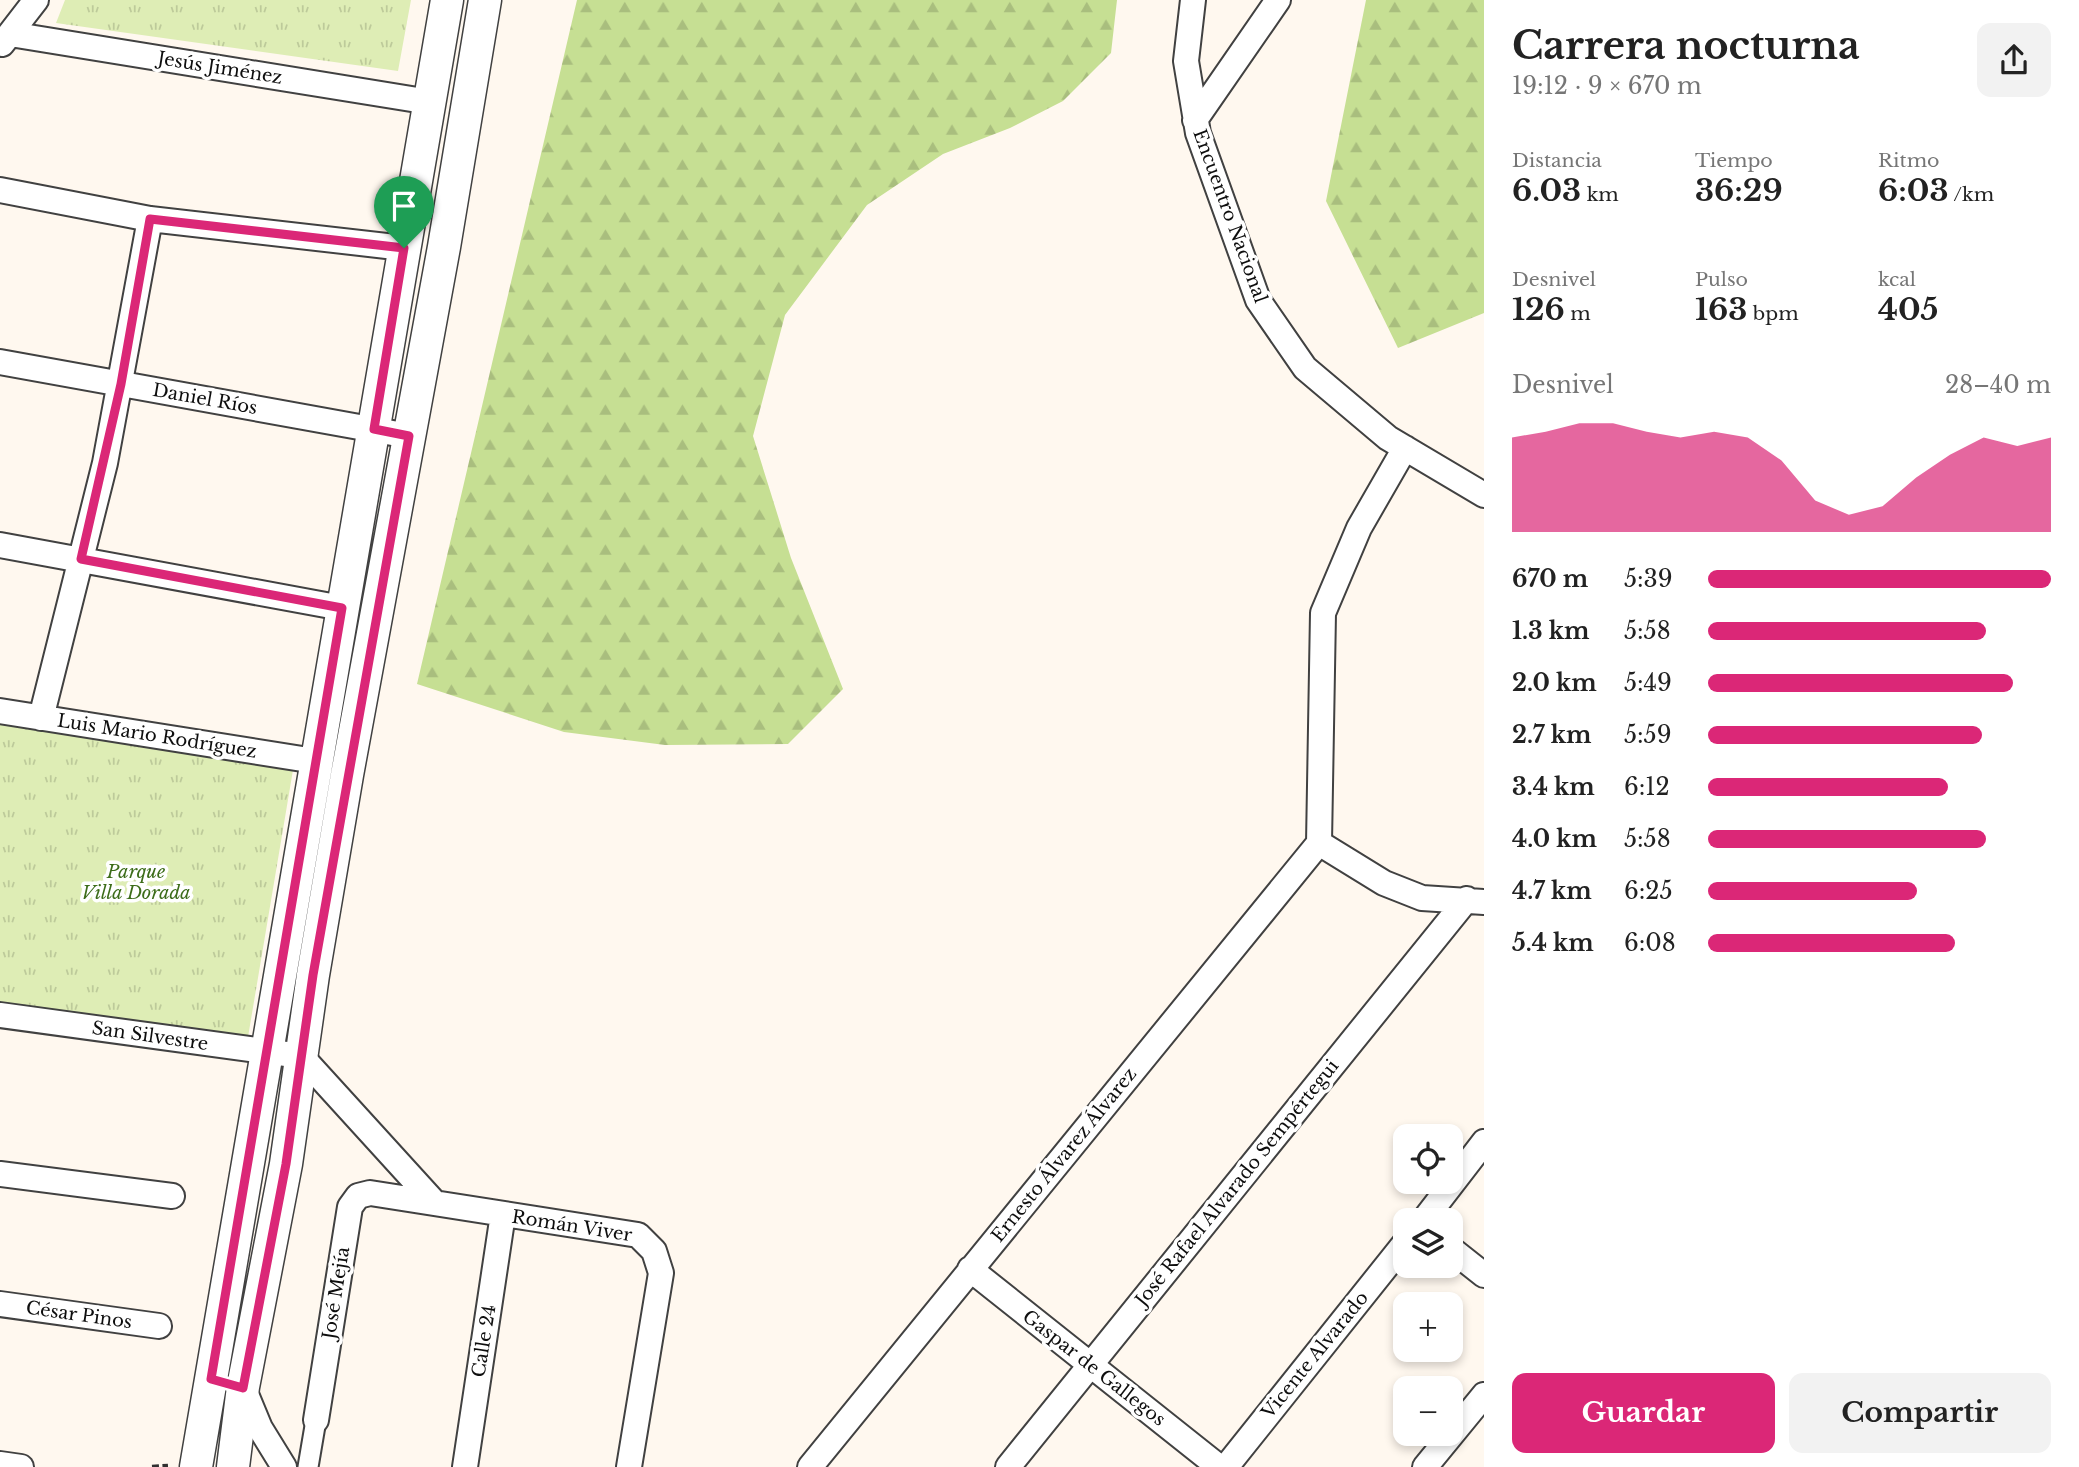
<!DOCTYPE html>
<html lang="es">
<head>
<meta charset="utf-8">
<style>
	:root { --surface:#fff; --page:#f2f2f2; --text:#222; --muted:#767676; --accent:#db2777 }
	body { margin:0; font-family:"Libre Baskerville",serif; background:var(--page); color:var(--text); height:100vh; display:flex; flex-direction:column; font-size:26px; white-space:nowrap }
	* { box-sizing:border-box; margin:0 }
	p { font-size:23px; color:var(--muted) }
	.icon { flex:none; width:38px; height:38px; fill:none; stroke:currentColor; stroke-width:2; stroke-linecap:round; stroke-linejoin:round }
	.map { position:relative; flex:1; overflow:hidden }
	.sheet { display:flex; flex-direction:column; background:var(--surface); width:595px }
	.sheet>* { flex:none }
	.controls { position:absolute; left:1393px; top:1124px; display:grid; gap:14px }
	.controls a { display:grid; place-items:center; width:70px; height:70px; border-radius:14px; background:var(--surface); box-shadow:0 4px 10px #0003; font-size:35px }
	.pin { position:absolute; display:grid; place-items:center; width:60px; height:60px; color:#fff; margin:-72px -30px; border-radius:50% 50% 50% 0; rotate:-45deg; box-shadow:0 0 7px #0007 }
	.pin .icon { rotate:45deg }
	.round { display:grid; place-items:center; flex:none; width:74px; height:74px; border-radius:14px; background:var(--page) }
	.head { display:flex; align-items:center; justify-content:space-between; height:119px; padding:0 28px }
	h1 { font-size:38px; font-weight:700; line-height:52px }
	.metrics { display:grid; grid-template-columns:repeat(3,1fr); gap:10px; height:119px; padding:7px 28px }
	.metrics div { display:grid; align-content:center }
	.metrics b { font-size:30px; font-weight:700 }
	.metrics small { font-size:19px; font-weight:400 }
	.metrics p { font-size:19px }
	.chart { height:196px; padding:14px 28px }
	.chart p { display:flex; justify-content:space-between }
	.chart svg { width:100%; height:126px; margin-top:7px; fill:var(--accent); opacity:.7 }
	.cta { display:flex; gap:14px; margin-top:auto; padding:14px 28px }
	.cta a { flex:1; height:80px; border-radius:14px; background:var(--accent); color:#fff; font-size:28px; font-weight:700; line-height:80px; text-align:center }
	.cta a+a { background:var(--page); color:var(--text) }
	ul { padding:0 28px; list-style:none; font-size:23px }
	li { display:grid; grid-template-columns:112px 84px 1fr; align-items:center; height:52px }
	li i { height:18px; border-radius:9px; background:var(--accent) }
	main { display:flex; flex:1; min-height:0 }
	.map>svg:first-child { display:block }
	.grass { fill:url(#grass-tufts) }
	.forest { fill:url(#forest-firs) }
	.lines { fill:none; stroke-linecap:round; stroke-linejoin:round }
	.pedestrian-casing { stroke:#414141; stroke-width:23 }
	.minor-casing { stroke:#414141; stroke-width:28 }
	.tertiary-casing { stroke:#414141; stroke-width:35 }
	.path { stroke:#303030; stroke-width:4.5; stroke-dasharray:7 3.5; stroke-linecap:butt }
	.pedestrian { stroke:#fff; stroke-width:19 }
	.minor { stroke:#fff; stroke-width:24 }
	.tertiary { stroke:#fff; stroke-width:32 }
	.route-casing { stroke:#fff; stroke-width:14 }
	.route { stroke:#db2777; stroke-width:9 }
	.labels { text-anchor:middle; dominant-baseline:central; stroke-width:7; stroke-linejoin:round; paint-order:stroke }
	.street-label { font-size:18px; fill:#0e0e0e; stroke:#fff }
	.park-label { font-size:18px; font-style:italic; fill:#3c6c19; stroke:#fff }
</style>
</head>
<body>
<main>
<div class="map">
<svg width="1484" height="1467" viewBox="0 0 1484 1467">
	<defs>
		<pattern id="grass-tufts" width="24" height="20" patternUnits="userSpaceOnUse" patternTransform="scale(1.75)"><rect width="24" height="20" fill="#deedb5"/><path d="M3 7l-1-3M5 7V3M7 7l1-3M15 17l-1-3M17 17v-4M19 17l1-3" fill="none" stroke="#bdca9a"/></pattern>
		<pattern id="forest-firs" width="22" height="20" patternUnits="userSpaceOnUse" patternTransform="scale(1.75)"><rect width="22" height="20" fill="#c6df93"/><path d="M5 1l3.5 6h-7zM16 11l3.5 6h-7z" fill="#a9be7e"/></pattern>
	</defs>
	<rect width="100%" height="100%" fill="#fff8ef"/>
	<path class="grass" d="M65,0H411L398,71L56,23Z
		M0,720L293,770L247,1043L0,1005Z"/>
	<path class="forest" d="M577,0H1117L1111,53L1063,101L1010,128L943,154L867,205L785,315L753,436L791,558L843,689L788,744L665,745L564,732L417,684Z
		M1366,0H1484V313L1398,348L1326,201Z"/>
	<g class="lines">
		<defs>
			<path id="pedestrian" d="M308,1467L316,1420"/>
			<path id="minor" d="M1193,0L1186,61L1198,133L1258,300L1305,368L1388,438L1484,495
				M10,34L430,102
				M2,44L36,0
				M1195,120L1278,0
				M0,190L150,219L404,248
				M0,362L409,436
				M0,545L342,608
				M0,711L315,761
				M41,718L105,463L150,219
				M1319,843L1323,613L1359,528L1405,448
				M1319,843L1384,883L1422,898L1484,902
				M0,1015L301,1056L433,1201
				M0,1174L172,1196
				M1424,1220L1484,1142
				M1451,1249L1484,1275
				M970,1269L1219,1467
				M0,1304L159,1326
				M243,1387L260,1428L284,1467
				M316,1420L350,1207L358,1196L370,1193L638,1235L654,1251L661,1273L629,1467
				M0,1464L21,1467
				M465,1467L503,1214
				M810,1467L1319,843
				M1008,1467L1467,899
				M1226,1467L1405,1243
				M1425,1467L1484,1395"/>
			<path id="tertiary" d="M196,1467L447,0
				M233,1467L243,1387L286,1164L313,975L347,775L444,247L485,0"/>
		</defs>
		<use href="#pedestrian" class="pedestrian-casing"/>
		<use href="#minor" class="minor-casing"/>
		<use href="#tertiary" class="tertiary-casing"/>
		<path class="path" d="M152,1467L168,1466"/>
		<use href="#pedestrian" class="pedestrian"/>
		<use href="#minor" class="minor"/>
		<use href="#tertiary" class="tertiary"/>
	</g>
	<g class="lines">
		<defs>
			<path id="route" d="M150,219L404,248L374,429L409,436L313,975L286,1164L243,1388L211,1379L342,608L81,559L121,384Z"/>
		</defs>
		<use href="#route" class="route-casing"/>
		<use href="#route" class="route"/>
	</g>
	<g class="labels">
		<g class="street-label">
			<text transform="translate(220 68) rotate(9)">Jesús Jiménez</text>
			<text transform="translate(1230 216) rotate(70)">Encuentro Nacional</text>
			<text transform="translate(205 399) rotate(10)">Daniel Ríos</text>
			<text transform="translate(157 736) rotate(9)">Luis Mario Rodríguez</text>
			<text transform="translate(150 1036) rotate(8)">San Silvestre</text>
			<text transform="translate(1064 1155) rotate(-51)">Ernesto Álvarez Álvarez</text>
			<text transform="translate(1237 1183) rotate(-51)">José Rafael Alvarado Sempértegui</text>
			<text transform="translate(572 1226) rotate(9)">Román Viver</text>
			<text transform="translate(336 1293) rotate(-81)">José Mejía</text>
			<text transform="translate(79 1315) rotate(8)">César Pinos</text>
			<text transform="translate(484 1341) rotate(-81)">Calle 24</text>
			<text transform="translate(1315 1355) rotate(-51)">Vicente Alvarado</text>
			<text transform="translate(1094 1368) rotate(38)">Gaspar de Gallegos</text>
		</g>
		<g class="park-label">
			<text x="136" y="872">Parque<tspan x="136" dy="21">Villa Dorada</tspan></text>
		</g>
	</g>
</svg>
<div class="controls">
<a><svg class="icon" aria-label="locate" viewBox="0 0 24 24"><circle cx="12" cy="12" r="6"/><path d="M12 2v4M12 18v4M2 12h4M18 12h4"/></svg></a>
<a><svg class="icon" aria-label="layers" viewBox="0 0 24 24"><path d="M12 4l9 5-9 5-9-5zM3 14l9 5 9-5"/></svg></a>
<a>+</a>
<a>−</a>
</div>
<div class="pin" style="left:404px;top:248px;background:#1e9e55"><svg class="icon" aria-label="arrive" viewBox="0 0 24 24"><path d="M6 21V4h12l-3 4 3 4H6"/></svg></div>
</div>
<section class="sheet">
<div class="head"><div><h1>Carrera nocturna</h1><p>19:12 · 9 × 670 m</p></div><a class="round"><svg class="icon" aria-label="share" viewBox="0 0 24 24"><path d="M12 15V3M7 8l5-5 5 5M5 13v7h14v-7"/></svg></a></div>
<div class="metrics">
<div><p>Distancia</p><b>6.03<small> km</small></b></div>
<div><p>Tiempo</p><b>36:29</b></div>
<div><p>Ritmo</p><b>6:03<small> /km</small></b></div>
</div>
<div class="metrics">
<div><p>Desnivel</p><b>126<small> m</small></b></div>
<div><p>Pulso</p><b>163<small> bpm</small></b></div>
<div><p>kcal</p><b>405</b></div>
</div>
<div class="chart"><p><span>Desnivel</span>28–40 m</p>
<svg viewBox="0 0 160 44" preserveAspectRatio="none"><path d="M0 44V11L10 9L20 6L30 6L40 9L50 11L60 9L70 11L80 19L90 33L100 38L110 35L120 25L130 17L140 11L150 14L160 11V44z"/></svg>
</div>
<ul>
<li><b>670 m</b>5:39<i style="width:100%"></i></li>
<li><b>1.3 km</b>5:58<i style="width:81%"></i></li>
<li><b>2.0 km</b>5:49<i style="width:89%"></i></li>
<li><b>2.7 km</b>5:59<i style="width:80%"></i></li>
<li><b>3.4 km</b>6:12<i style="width:70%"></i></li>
<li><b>4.0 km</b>5:58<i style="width:81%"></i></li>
<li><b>4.7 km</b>6:25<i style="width:61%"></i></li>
<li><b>5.4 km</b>6:08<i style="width:72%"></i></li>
</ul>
<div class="cta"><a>Guardar</a><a>Compartir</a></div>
</section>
</main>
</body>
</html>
